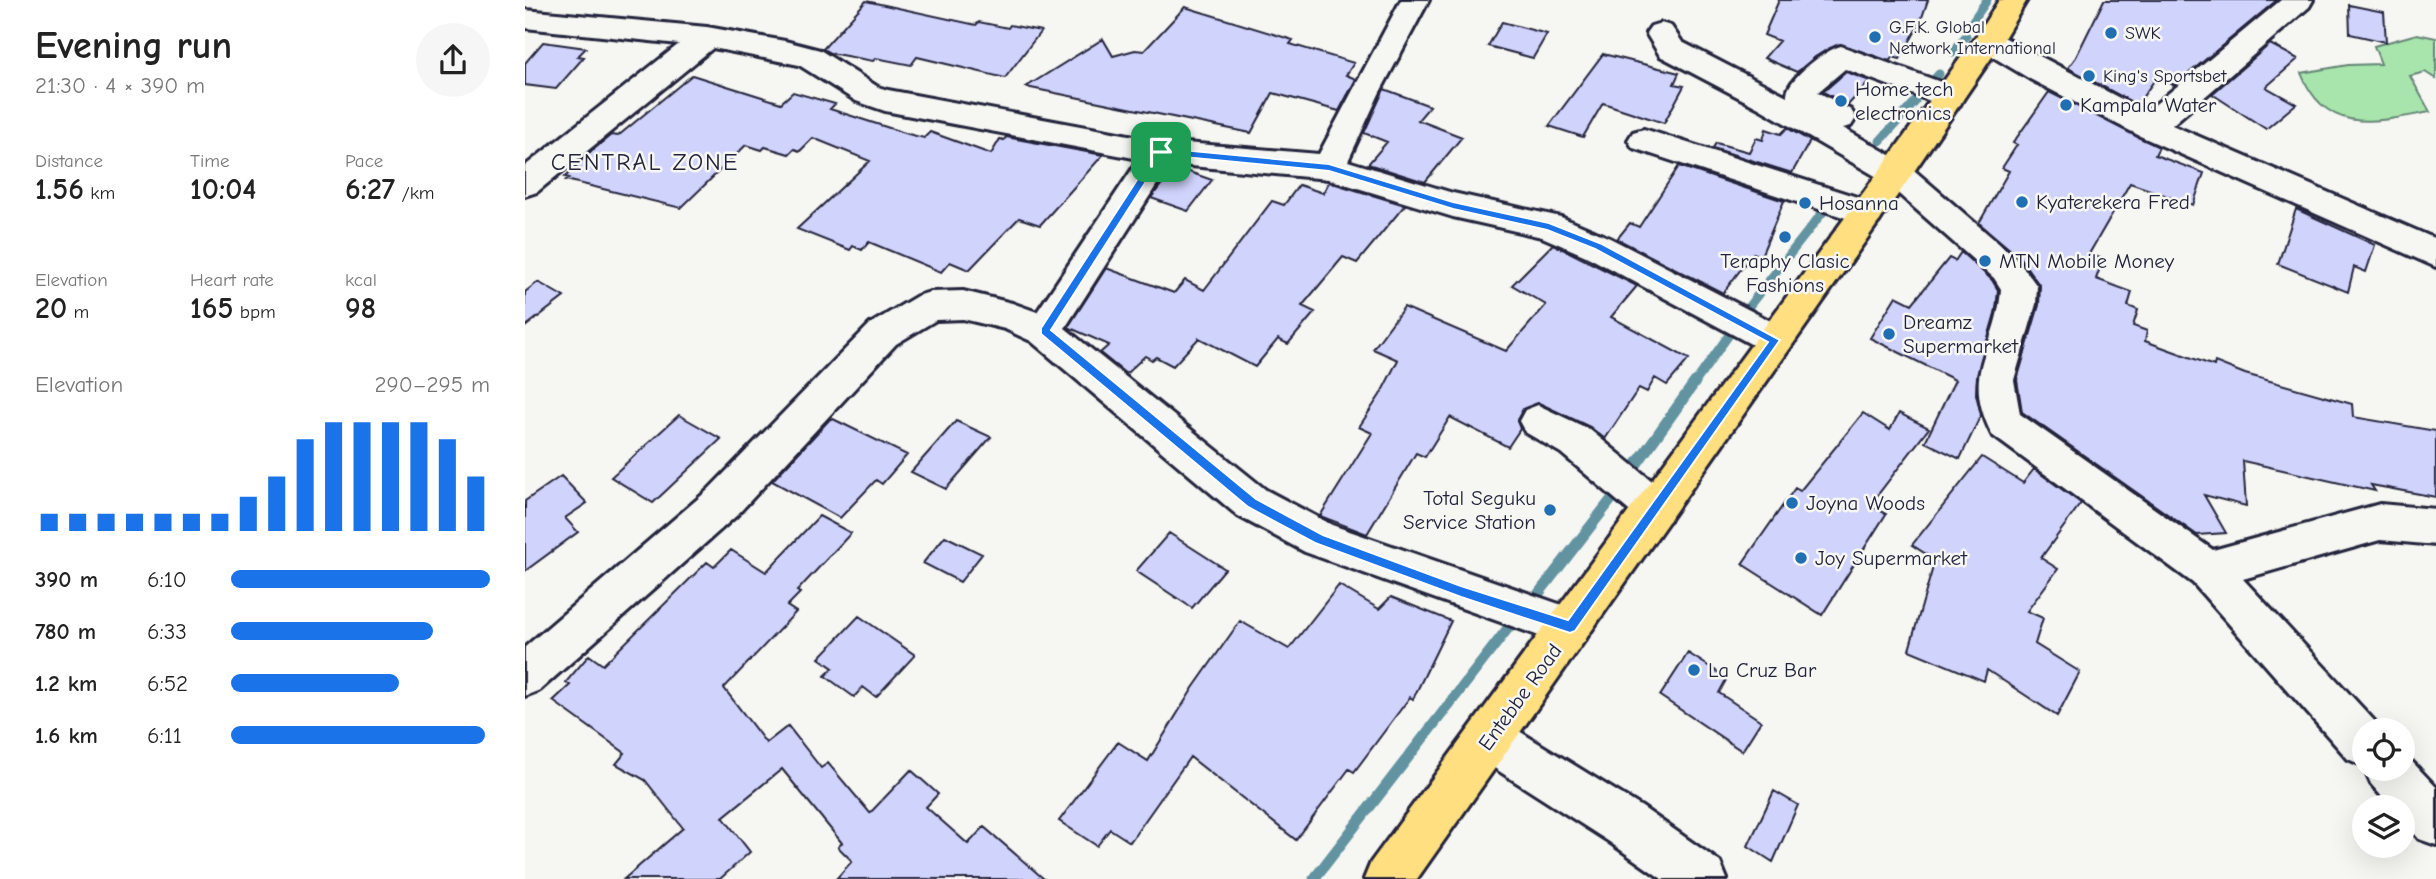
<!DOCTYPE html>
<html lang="en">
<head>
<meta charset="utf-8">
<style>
	:root { --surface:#fff; --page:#f6f6f6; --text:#222; --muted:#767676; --accent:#1a73e8 }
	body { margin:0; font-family:"Comic Neue",sans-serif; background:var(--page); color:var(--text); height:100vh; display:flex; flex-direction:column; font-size:26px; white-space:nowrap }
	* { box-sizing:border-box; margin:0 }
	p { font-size:23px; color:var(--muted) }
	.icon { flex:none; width:38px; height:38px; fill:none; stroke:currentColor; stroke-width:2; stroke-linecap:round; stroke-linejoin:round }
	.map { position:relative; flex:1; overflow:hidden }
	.sheet { display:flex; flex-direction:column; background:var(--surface); width:525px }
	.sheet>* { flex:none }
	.buttons { position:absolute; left:1827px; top:718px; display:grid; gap:14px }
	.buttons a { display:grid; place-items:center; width:63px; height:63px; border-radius:50%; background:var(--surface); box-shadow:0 7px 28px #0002; font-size:35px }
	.pin { position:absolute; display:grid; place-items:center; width:60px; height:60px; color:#fff; margin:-30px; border-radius:14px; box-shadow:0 4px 10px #0006 }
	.round { display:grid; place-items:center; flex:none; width:74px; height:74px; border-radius:37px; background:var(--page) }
	.summary { display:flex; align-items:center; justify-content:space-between; height:119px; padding:0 35px }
	h1 { font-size:38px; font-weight:800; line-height:52px }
	.figures { display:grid; grid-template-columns:repeat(3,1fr); gap:10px; height:119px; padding:7px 35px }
	.figures div { display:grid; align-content:center }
	.figures b { font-size:30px; font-weight:800 }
	.figures small { font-size:19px; font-weight:400 }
	.figures p { font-size:19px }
	.chart { height:196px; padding:14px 35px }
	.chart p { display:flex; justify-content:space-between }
	.chart svg { width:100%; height:126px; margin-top:7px; stroke:var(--accent); stroke-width:6 }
	ul { padding:0 35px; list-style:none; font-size:23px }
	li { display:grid; grid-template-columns:112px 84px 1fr; align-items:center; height:52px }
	li i { height:18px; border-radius:9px; background:var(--accent) }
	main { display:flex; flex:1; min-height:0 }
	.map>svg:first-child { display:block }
	.green { fill:#a7e5ac; stroke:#648474; stroke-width:2 }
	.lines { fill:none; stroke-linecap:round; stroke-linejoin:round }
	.stream-far1 { stroke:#6293a1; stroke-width:9 }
	.stream { stroke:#6293a1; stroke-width:11 }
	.building { fill:#d0d3fc; stroke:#22223b; stroke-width:2 }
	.minor-casing { stroke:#22223b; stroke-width:6 }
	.major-casing { stroke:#22223b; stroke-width:6 }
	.minor { fill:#f6f6f2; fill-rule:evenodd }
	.major { fill:#ffdf80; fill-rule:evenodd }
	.route { fill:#1a73e8; stroke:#fff; stroke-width:2; fill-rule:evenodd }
	.poi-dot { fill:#1f6fb2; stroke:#f6f6f2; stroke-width:2.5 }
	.labels { text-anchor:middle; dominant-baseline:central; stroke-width:5; stroke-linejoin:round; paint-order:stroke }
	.far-poi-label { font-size:18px; fill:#22223b; stroke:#f6f6f2; text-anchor:start }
	.poi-label { font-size:21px; fill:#22223b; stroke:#f6f6f2; text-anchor:start }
	.street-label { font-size:21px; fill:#22223b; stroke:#f6f6f2 }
	.quarter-label { font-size:24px; letter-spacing:2px; fill:#22223b; stroke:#f6f6f2 }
</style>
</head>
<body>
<main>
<section class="sheet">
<div class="summary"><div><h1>Evening run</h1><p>21:30 · 4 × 390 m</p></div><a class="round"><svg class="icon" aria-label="share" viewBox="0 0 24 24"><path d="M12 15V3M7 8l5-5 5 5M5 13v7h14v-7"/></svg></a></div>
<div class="figures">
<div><p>Distance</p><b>1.56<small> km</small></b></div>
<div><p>Time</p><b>10:04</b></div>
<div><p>Pace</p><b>6:27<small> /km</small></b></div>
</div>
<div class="figures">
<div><p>Elevation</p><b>20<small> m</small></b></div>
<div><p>Heart rate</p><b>165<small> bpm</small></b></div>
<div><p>kcal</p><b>98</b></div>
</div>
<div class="chart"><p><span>Elevation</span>290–295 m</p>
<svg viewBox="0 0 160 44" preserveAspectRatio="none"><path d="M5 44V38M15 44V38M25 44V38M35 44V38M45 44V38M55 44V38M65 44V38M75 44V32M85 44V25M95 44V12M105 44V6M115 44V6M125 44V6M135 44V6M145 44V12M155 44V25"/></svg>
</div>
<ul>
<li><b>390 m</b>6:10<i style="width:100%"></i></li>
<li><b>780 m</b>6:33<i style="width:78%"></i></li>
<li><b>1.2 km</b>6:52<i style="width:65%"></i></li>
<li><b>1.6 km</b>6:11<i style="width:98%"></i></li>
</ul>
</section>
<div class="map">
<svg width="1911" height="879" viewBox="0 0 1911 879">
	<rect width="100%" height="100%" fill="#f6f6f2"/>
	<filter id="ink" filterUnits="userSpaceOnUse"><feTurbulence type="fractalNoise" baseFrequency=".0143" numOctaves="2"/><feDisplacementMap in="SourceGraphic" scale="14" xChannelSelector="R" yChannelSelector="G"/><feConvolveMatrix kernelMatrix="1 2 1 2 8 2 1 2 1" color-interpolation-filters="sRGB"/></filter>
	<g filter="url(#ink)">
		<path class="green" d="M1892,34L1911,38V79L1900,72L1885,76L1905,112C1851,122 1801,136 1776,73L1823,65L1856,64L1849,46Z"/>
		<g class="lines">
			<path class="stream-far1" d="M1447,22L1462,0
				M1428,52L1441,36
				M1401,89L1414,74
				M1355,141L1390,102
				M1224,306L1298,212
				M1169,384L1206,332"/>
			<path class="stream" d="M1106,472L1170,382
				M1014,593L1086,500
				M789,879L987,623"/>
		</g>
		<path class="building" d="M1254,0H1403L1395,23L1375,59L1368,57L1364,61L1315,44L1290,57L1272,72L1239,58L1254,41L1239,35Z
			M1579,0H1752L1650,85L1631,78L1612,105L1543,68L1551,57Z
			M341,1L451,25L454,22L483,28L485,25L516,31L480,78L392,57L386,65L351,58L348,61L305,53L298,49Z
			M1824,5L1859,12L1861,42L1825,34Z
			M660,7L768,40L765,44L829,63L821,75L831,79L814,111L748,93L726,133L501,87L578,39L588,56L610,50L619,51Z
			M977,22L1022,34L1008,58L963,46Z
			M18,42L61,48L53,56L59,57L31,89L0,85V63Z
			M1745,44L1773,59L1741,87L1771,104L1741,129L1687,94Z
			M1078,54L1154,73L1149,84L1159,86L1139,123L1078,103L1058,137L1024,126Z
			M1321,72L1345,81L1323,105L1298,92Z
			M167,75L256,103L268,92L310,104L305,109L383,134L399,138L405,132L466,154L475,139L479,140L481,137L578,155L515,225L494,218L444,270L425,262L416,272L344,242L337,250L328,246L325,250L272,229L345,161L288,138L275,151L269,149L264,154L240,147L237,150L221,145L156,208L41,180L44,178L40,177L62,155L86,135L93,136Z
			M859,89L905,106L893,120L937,137L900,182L843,164L862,142L839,133Z
			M1524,92L1634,147L1630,155L1679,173L1668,205L1605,183L1564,254L1578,259L1571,279L1607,292L1603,306L1613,310L1608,326L1622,331L1620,341L1689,366L1690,362L1720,374L1827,404L1828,417L1911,431V497L1846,485L1850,491L1718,461L1721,506L1679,495L1701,533L1672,535L1497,412L1492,380L1514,305L1515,286L1495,258L1454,223L1484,171L1477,168L1492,145L1488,143Z
			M1262,128L1285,141L1267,173L1188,148L1191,143L1224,152L1231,138L1238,140L1241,129L1256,134Z
			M1154,166L1259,201L1236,256L1228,253L1198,293L1092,239L1105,223L1114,227Z
			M650,167L687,180L663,211L626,198Z
			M804,182L880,205L832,263L818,257L777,306L790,312L763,344L753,339L730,367L674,338L648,366L631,357L627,360L620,356L601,374L575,353L584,345L543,327L581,268L649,293L660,280L679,290L747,201L759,205L774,185L798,193Z
			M1771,209L1850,245L1841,272L1829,267L1823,292L1753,264Z
			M1028,244L1112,286L1086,317L1164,359L1142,385L1130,378L1122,392L1114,388L1080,439L1065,427L1014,403L998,409L992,420L995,429L983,447L925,417L900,457L891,453L842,534L795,516L847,433L834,427L855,395L873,360L848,349L879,307L981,351L1021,305L987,285Z
			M1436,252L1467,280L1473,290L1471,310L1452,376L1451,394L1456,415L1435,459L1400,442L1430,380L1345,338L1371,296L1387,304L1424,258L1430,261Z
			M13,282L39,297L0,327V292Z
			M1338,413L1365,430L1374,413L1404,428L1345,505L1361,514L1297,615L1217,564L1270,488L1275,491Z
			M154,415L196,439L128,503L86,477Z
			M306,418L382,455L357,484L351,480L315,518L247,481Z
			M431,421L466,437L421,489L386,472Z
			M1457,457L1498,483L1509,469L1556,503L1516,558L1533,569L1502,611L1518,618L1510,644L1555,672L1532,716L1462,670L1459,681L1384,650L1410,560L1387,545Z
			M36,476L62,503L40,518L53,532L0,571V501Z
			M294,516L326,533L272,591L275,593L262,606L271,612L199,688L241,743L263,726L296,768L303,763L345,813L386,770L413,794L401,807L443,844L459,827L519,879H311L327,861L313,847L317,843L257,769L198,817L225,852L195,879H99L158,828L120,780L91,764L100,753L28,701L45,685L41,682L64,655L78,665L182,562L189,567L206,550L241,572Z
			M644,533L700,569L667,608L611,571Z
			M420,536L457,554L435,582L398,563Z
			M814,585L854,609L866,597L926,621L888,699L885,697L829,772L824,769L771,840L665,757L605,842L585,829L572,846L534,821L593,742L623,761L668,688L715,621L764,649Z
			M334,616L390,655L351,697L338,687L329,697L300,676L308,668L294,658Z
			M1163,653L1202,678L1194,693L1236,721L1217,751L1135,696Z
			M1249,791L1273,805L1248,862L1223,846Z"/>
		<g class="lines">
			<defs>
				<path id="minor" d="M876,0H904L854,94L823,161L928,193L1036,217L1085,238L1263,330L1268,340L1263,350L1250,355L1237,350L1061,256L1017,237L928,217L803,179L645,164L540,328L741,490L807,525L1060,613L1066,627L1060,641L1045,647L780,552L713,516L506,341L480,329L438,319L411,320L371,344L211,516L15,690L0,696V647L183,490L345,324L392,296L405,292L438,291L487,303L512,312L614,159L360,111L331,101L274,65L188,48L12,192L0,196V166L154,44L0,28V10L182,27L260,41L295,50L353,87L363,90L636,141L794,154Z
					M1756,0H1788L1784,7L1647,125L1911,239V267L1615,136L1505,79L1453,48L1448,41L1453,34L1463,31L1473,34L1621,112Z
					M1136,23L1146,26L1157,42L1262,96C1261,79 1300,50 1316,46L1435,89L1439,97L1435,105L1424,108L1320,69L1293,92L1326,110L1331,118L1326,126L1318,128L1383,165L1493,260L1512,286L1511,304L1489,380L1495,414L1688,550L1855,504L1911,509V545L1855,540L1718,579L1855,727L1856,730H1839V766L1823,759L1668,583L1467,435C1434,369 1472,351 1476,289L1469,278L1359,181L1234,108L1135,56L1121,33L1126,26Z
					M1119,129L1354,204L1359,213L1354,222L1342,225L1108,148L1103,140L1108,132Z
					M1013,405L1064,429L1144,495L1150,508L1144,521L1130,526L1116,521L1036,453L1000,432L994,421L1000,410Z
					M965,716L981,723L1117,807L1195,862L1202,879H1137L1083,841L949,755L942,739L949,723Z
					M1878,752L1911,787V845L1894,839L1878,820V807H1866L1846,784L1839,768H1878Z"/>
				<path id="major" d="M1474,0H1502L1473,48L1379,186L892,879H839L846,862L1355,170L1452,35Z"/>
			</defs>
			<use href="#minor" class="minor-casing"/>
			<use href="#major" class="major-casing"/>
			<use href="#minor" class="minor"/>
			<use href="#major" class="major"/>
		</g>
	</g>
	<path class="route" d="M636,148L804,164L928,202L1024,223L1077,244L1255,340L1050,631L1045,633L936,597L790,543L723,507L516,334V328L632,149ZM638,155L804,171L928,209L1022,230L1070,249L1243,342L1043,620L936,586L798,535L731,499L526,330Z"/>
	<g class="poi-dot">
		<circle cx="1586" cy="33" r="7"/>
		<circle cx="1350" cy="37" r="7"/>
		<circle cx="1564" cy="76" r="7"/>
		<circle cx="1316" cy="101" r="7"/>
		<circle cx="1541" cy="105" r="7"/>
		<circle cx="1497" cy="202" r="7"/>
		<circle cx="1280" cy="203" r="7"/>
		<circle cx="1260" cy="237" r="7"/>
		<circle cx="1460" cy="261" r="7"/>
		<circle cx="1364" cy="334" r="7"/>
		<circle cx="1267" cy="503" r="7"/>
		<circle cx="1025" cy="510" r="7"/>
		<circle cx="1276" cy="558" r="7"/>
		<circle cx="1169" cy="670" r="7"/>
	</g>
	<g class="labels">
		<g class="far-poi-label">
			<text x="1364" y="27">G.F.K. Global<tspan x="1364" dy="21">Network International</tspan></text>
			<text x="1600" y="33">SWK</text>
			<text x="1578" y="76">King's Sportsbet</text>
		</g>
		<g class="poi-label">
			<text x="1330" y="89">Home tech<tspan x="1330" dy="24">electronics</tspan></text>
			<text x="1555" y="105">Kampala Water</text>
			<text x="1511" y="202">Kyaterekera Fred</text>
			<text x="1294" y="203">Hosanna</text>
			<text x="1260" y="261" text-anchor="middle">Teraphy Clasic<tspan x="1260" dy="24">Fashions</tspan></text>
			<text x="1474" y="261">MTN Mobile Money</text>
			<text x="1378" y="322">Dreamz<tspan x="1378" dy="24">Supermarket</tspan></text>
			<text x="1011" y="498" text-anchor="end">Total Seguku<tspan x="1011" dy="24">Service Station</tspan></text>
			<text x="1281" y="503">Joyna Woods</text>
			<text x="1290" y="558">Joy Supermarket</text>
			<text x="1183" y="670">La Cruz Bar</text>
		</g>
		<g class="street-label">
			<text transform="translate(995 697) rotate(-54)">Entebbe Road</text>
		</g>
		<g class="quarter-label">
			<text x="120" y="162">CENTRAL ZONE</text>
		</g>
	</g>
</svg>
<div class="buttons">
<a><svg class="icon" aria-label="locate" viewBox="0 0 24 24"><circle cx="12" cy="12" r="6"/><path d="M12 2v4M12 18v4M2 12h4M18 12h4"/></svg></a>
<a><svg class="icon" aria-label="layers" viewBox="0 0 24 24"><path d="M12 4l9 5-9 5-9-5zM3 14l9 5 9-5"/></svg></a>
</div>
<div class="pin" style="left:636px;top:152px;background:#1e9e55"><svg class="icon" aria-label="arrive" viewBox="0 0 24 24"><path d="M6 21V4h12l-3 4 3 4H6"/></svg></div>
</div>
</main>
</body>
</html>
